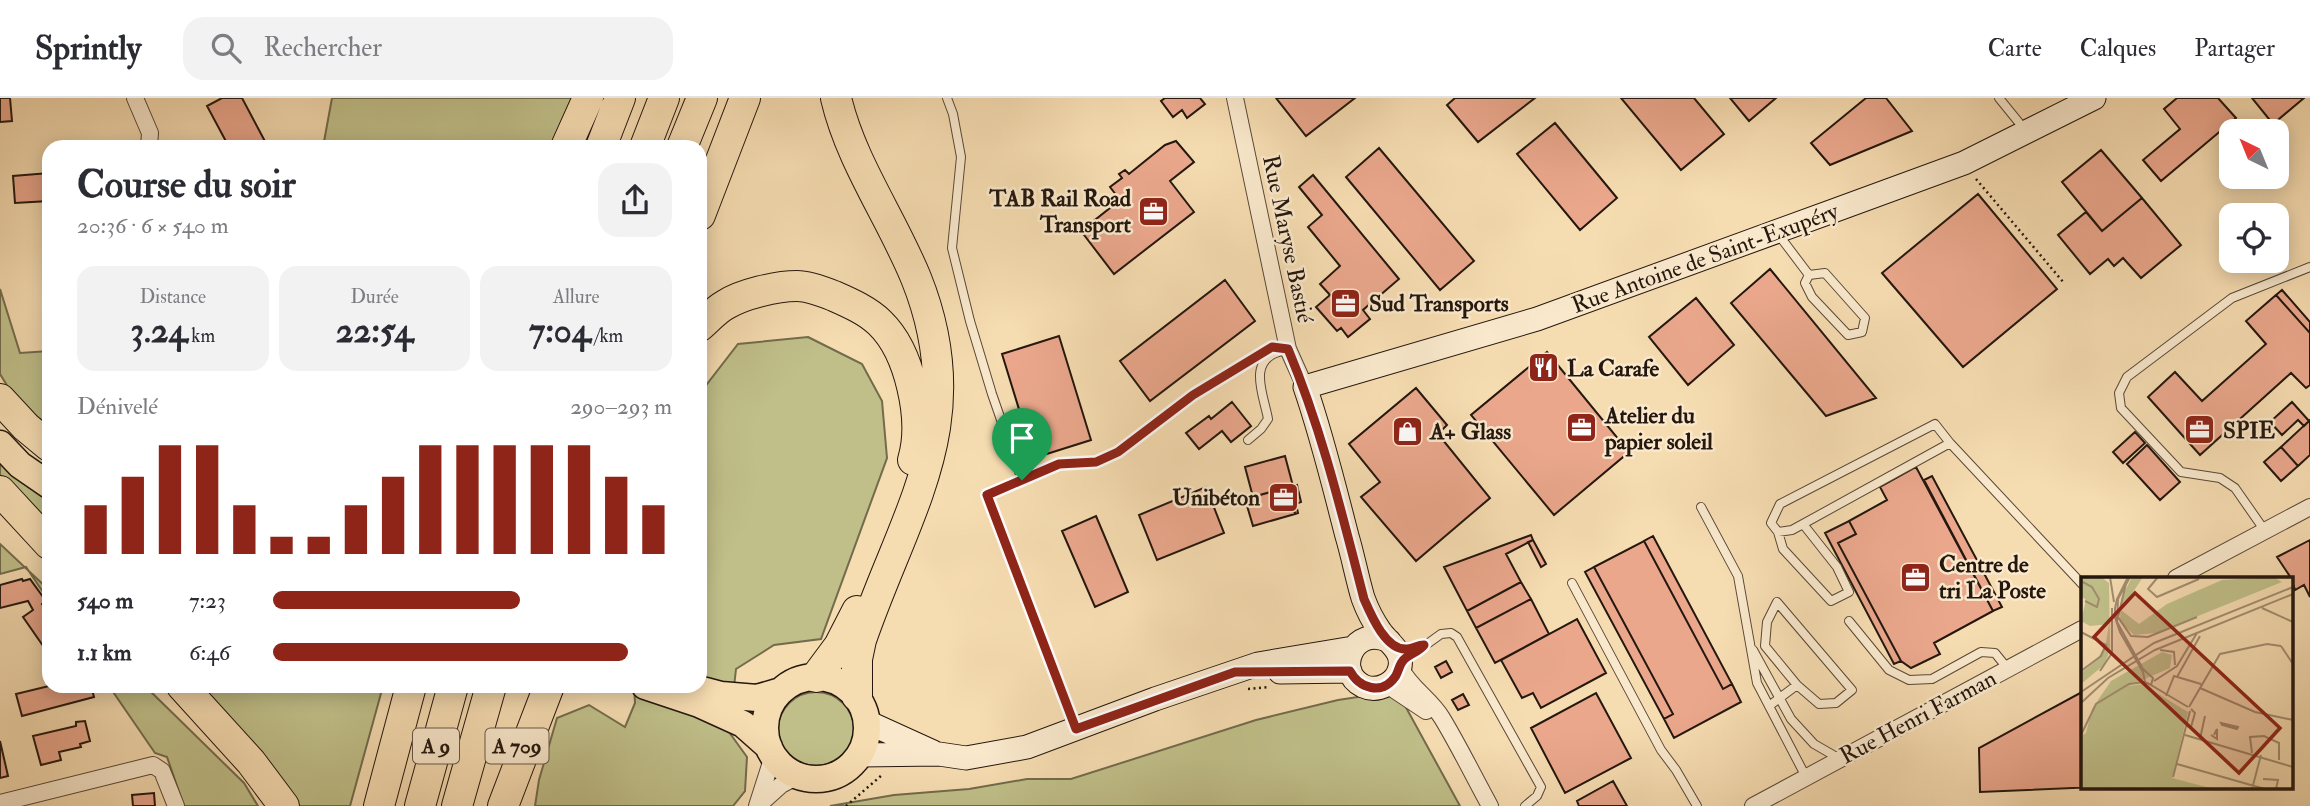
<!DOCTYPE html>
<html lang="fr">
<head>
<meta charset="utf-8">
<style>
	:root { --surface:#fff; --page:#f2f2f3; --text:#2b2b33; --muted:#7c7c81; --line:#e1e1e2; --accent:#8f2418 }
	body { margin:0; font-family:"IM FELL Double Pica",serif; background:var(--page); color:var(--text); height:100vh; display:flex; flex-direction:column; font-size:26px; white-space:nowrap }
	* { box-sizing:border-box; margin:0 }
	p { font-size:23px; color:var(--muted) }
	.icon { flex:none; width:38px; height:38px; fill:none; stroke:currentColor; stroke-width:2; stroke-linecap:round; stroke-linejoin:round }
	.map { position:relative; flex:1; overflow:hidden }
	.panel { position:absolute; left:42px; top:42px; width:665px; height:553px; display:flex; flex-direction:column; background:var(--surface); border-radius:21px; box-shadow:0 4px 18px #0003 }
	.panel>* { flex:none }
	.needle { width:46px; rotate:317deg }
	.controls { position:absolute; left:2219px; top:21px; display:grid; gap:14px }
	.controls a { display:grid; place-items:center; width:70px; height:70px; border-radius:14px; background:var(--surface); box-shadow:0 4px 18px #0003; font-size:35px }
	.pin { position:absolute; display:grid; place-items:center; width:60px; height:60px; color:#fff; margin:-72px -30px; border-radius:50% 50% 50% 0; rotate:-45deg; box-shadow:0 0 7px #0007 }
	.pin .icon { rotate:45deg }
	.round { display:grid; place-items:center; flex:none; width:74px; height:74px; border-radius:21px; background:var(--page) }
	.summary { display:flex; align-items:center; justify-content:space-between; height:119px; padding:0 35px }
	h1 { font-size:38px; font-weight:700; line-height:52px }
	.stats { display:grid; grid-template-columns:repeat(3,1fr); gap:10px; height:119px; padding:7px 35px }
	.stats div { display:grid; align-content:center; border-radius:18px; background:var(--page); text-align:center }
	.stats b { font-size:35px; font-weight:700 }
	.stats small { font-size:19px; font-weight:400 }
	.stats p { font-size:19px }
	.chart { height:196px; padding:14px 35px }
	.chart p { display:flex; justify-content:space-between }
	.chart svg { width:100%; height:126px; margin-top:7px; stroke:var(--accent); stroke-width:6 }
	ul { padding:0 35px; list-style:none; font-size:23px }
	li { display:grid; grid-template-columns:112px 84px 1fr; align-items:center; height:52px }
	li i { height:18px; border-radius:9px; background:var(--accent) }
	header { display:flex; align-items:center; gap:42px; box-sizing:border-box; height:98px; padding:0 35px; background:var(--surface); border-bottom:2px solid var(--line) }
	header strong { font-size:33px }
	nav { display:flex; gap:38px; margin-inline-start:auto; font-size:24px }
	.search { width:490px; height:63px; background:var(--page); display:flex; align-items:center; gap:18px; box-sizing:border-box; padding:0 24px; border-radius:21px; color:var(--muted); font-size:26px }
	.map>svg:first-child { display:block }
	.green { fill:#c0bf89; stroke:#726b4c; stroke-width:2 }
	.building { fill:#eaa78c; stroke:#24170e; stroke-width:2 }
	.lines { fill:none; stroke-linecap:round; stroke-linejoin:round }
	.lane-casing { stroke:#584837; stroke-width:10 }
	.street-casing { stroke:#584837; stroke-width:18 }
	.secondary-casing { stroke:#24170e; stroke-width:25 }
	.primary-casing { stroke:#24170e; stroke-width:29 }
	.highway-casing { stroke:#24170e; stroke-width:32 }
	.path { stroke:#24170e; stroke-width:2.5; stroke-dasharray:2 3.5; stroke-linecap:butt }
	.lane { stroke:#f9e8cc; stroke-width:8 }
	.street { stroke:#f9e8cc; stroke-width:16 }
	.secondary { stroke:#f9e8cc; stroke-width:23 }
	.primary { stroke:#f6dcb1; stroke-width:26 }
	.highway { stroke:#f6dcb1; stroke-width:30 }
	.route-casing { stroke:#fff; stroke-width:14 }
	.route { stroke:#8f2418; stroke-width:9 }
	.labels { text-anchor:middle; dominant-baseline:central; stroke-width:5; stroke-linejoin:round; paint-order:stroke }
	.shield { fill:#f9e8cc; stroke:#645647; stroke-width:2 }
	.shield-label { font-size:21px; font-weight:bold; fill:#24170e }
	.poi-label { font-size:23px; font-weight:bold; fill:#24170e; stroke:#f9e8cc; text-anchor:start }
	.street-label { font-size:23px; fill:#24170e; stroke:#f9e8cc }
	.inset-road { fill:none; stroke:#a28d70; stroke-width:2 }
	.view { fill:#8f2418; fill-opacity:0.15; stroke:#8f2418; stroke-width:3.5 }
	.inset-edge { fill:none; stroke:#24170e; stroke-width:3.5 }
</style>
</head>
<body>
<header>
<strong>Sprintly</strong>
<div class="search"><svg class="icon" aria-label="search" viewBox="0 0 24 24"><circle cx="10" cy="10" r="6"/><path d="M15 15l6 6"/></svg>Rechercher</div>
<nav><a>Carte</a><a>Calques</a><a>Partager</a></nav>
</header>
<div class="map">
<svg width="2310" height="708" viewBox="0 0 2310 708">
	<rect width="100%" height="100%" fill="#f6dcb1"/>
	<filter id="stains"><feTurbulence type="fractalNoise" baseFrequency=".00286" numOctaves="4"/><feColorMatrix values="0 0 0 0 .2 0 0 0 0 .09 0 0 0 0 .02 0 0 0 .5 -.17"/></filter>
	<radialGradient id="worn" r=".72"><stop offset=".6" stop-color="#630" stop-opacity="0"/><stop offset="1" stop-color="#630" stop-opacity=".3"/></radialGradient>
	<path class="green" d="M332,0H581L560,49H323Z
		M0,191L20,255L49,253V328L16,302L0,276Z
		M808,239L862,266L882,303L887,360L821,541L774,547L736,571L729,634L747,659L745,693L733,708H535L539,682L557,620L589,607L625,629L635,605L634,588H700V303L704,290L738,246Z
		M0,359L49,398V431L0,377Z
		M0,446L49,492V503L26,469L0,476Z
		M109,588H145L244,685L258,708H184L167,659L155,655Z
		M191,588H383L350,708H292Z
		M1397,593L1460,708H830L894,697L969,691L1027,681H1071L1256,622L1338,602Z
		M778 632a38 38 0 1 1 76 0a38 38 0 1 1-76 0Z"/>
	<path class="building" d="M0,0H10L12,23L0,24Z
		M222,0H242L268,49H229L207,8Z
		M1165,0H1200L1205,6L1187,20L1182,12L1173,19L1161,3Z
		M1276,0H1355L1306,38Z
		M1455,0H1535L1478,44L1447,7Z
		M1621,0H1694L1724,36L1681,72Z
		M1730,0H1776L1749,23Z
		M1866,0H1886L1912,33L1830,67L1811,45Z
		M2177,0H2218L2236,20L2161,83L2143,62L2180,31L2164,11Z
		M2252,0H2304L2273,26Z
		M1555,25L1617,100L1580,132L1517,56Z
		M1176,43L1194,64L1170,83L1194,114L1114,176L1081,133L1120,102L1110,89L1122,80L1119,76L1125,72L1129,76L1165,47Z
		M1379,50L1474,163L1440,192L1346,79Z
		M2101,52L2142,100L2102,133L2062,84Z
		M49,75V103L15,105L13,78Z
		M1313,77L1399,181L1363,212L1370,221L1348,239L1341,230L1337,233L1316,209L1330,197L1320,186L1340,168L1308,129L1322,117L1299,89Z
		M1978,96L2057,191L1963,269L1882,175Z
		M2142,100L2181,147L2141,180L2123,160L2114,168L2108,161L2090,176L2058,137L2086,114L2102,133Z
		M1770,171L1876,300L1826,318L1731,205Z
		M1225,182L1255,223L1150,303L1120,263Z
		M2282,192L2310,224V235L2276,197Z
		M2276,197L2310,235V287L2306,290L2291,275L2200,357L2148,299L2175,274L2202,303L2266,246L2246,223Z
		M1696,200L1734,247L1688,287L1649,239Z
		M1059,238L1091,342L1034,360L1002,256Z
		M1547,254L1629,354L1554,417L1471,317Z
		M1416,290L1447,327L1438,336L1490,400L1416,463L1361,399L1380,384L1349,346Z
		M1232,304L1251,328L1231,344L1222,333L1199,351L1186,335L1209,318L1211,321Z
		M2292,304L2309,323L2304,328L2298,322L2282,337L2270,324Z
		M2310,322V357L2298,368L2281,349Z
		M2135,334L2145,345L2123,365L2113,354Z
		M2147,347L2180,384L2160,402L2127,366Z
		M2281,349L2298,368L2281,383L2264,364Z
		M1285,358L1293,388L1253,399L1245,369Z
		M1916,369L1993,513L1934,545L1940,556L1911,570L1901,563L1838,445L1856,436L1849,423L1887,402L1880,389Z
		M1932,378L2002,509L1993,513L1924,382Z
		M1297,387L1301,404L1296,406L1298,415L1295,416L1288,389Z
		M1206,389L1224,435L1157,462L1139,417Z
		M1288,389L1295,416L1253,428L1245,401Z
		M1096,418L1128,494L1095,509L1062,433Z
		M1849,423L1856,436L1838,445L1901,563L1894,566L1825,435Z
		M1531,437L1533,442L1506,456L1521,484L1467,513L1444,469Z
		M1653,438L1732,586L1723,591L1644,443Z
		M1533,442L1546,466L1541,469L1528,444Z
		M2310,442V499L2304,487L2295,492L2291,480L2277,459Z
		M1644,443L1723,591L1732,586L1741,604L1674,640L1664,621L1673,616L1594,469Z
		M1594,469L1673,616L1664,621L1585,474Z
		M22,481L23,483L30,481L46,503L42,506L49,517L48,555L23,519L33,512L28,503L0,510V487Z
		M1521,484L1531,501L1476,530L1467,513Z
		M1531,501L1549,536L1495,565L1476,530Z
		M1577,521L1606,575L1541,610L1533,595L1522,600L1501,562Z
		M1446,563L1452,574L1441,580L1435,569Z
		M49,588H91L94,599L22,618L16,596Z
		M2082,594V689H2096L1980,694L1979,650Z
		M1596,595L1631,660L1565,695L1531,630Z
		M1463,596L1469,607L1458,612L1452,602Z
		M85,623L90,643L80,646L81,649L59,654L61,662L41,667L33,638L76,628V624Z
		M0,643L8,678L0,680Z
		M1613,683L1627,708H1579L1577,703Z
		M154,695L155,708H133L132,697Z"/>
	<g class="lines">
		<defs>
			<path id="lane" d="M947,0L953,16L961,59L952,150L970,223L992,296L1022,382
				M1999,0L2025,32
				M1778,136L1809,177L1805,185L1812,199L1848,237L1862,234L1865,220L1825,175L1809,177
				M1248,342L1261,331L1268,321C1264,298 1247,263 1279,254
				M1950,345L1792,432L1778,434L1771,425L1780,406L1935,326L1950,345L2082,486
				M1701,409L1738,478L1757,585L1806,679
				M2265,433L2235,390L2220,380L2181,374L2121,310L2119,295L2127,279L2232,200L2310,169
				M1778,434L1783,451L1831,503L1849,494L1837,469L1803,426
				M1572,485L1661,652L1676,672L1697,708
				M1777,504L1852,592L1836,605L1819,606L1797,587L1765,548L1767,524Z
				M1849,523L1889,572L1909,582L1932,581L1981,554L1995,555L2008,571
				M1753,552L1791,621L1814,646L1840,661
				M1405,562L1441,536L1451,535L1457,539L1541,689L1537,698L1525,708
				M1769,608L1797,587
				M1076,630L987,397L1059,366L1096,364L1118,354L1193,297L1254,260L1272,249L1288,251"/>
			<path id="street" d="M135,0L150,35L149,49
				M1235,0L1288,251L1305,289
				M2176,480L2310,409
				M1400,569C1411,591 1430,600 1442,620C1459,648 1474,679 1490,708
				M1387,587L1426,613
				M0,705L153,667L162,673L176,708
				M760,706L781,687L798,678
				M757,708L773,658
				M1753,708L2082,531"/>
			<path id="secondary" d="M1389,543C1354,526 1333,573 1363,588C1378,595 1397,585 1400,569C1403,552 1388,545 1380,533C1373,523 1367,511 1363,500C1357,480 1353,458 1347,438C1334,388 1322,338 1305,289L1537,221L1833,113L1964,65L2094,0
				M1280,574L1350,573
				M867,624L933,654
				M860,657L939,656L966,660L1027,649L1155,601L1258,566L1353,550"/>
			<path id="primary" d="M0,346L20,367L49,387
				M765 630a51 51 0 1 1 102 0a51 51 0 1 1-102 0Z
				M645,588L699,606L743,626L769,649
				M691,589L721,597L757,600L781,593"/>
			<path id="highway" d="M836,0C851,64 891,119 916,180C974,324 906,411 861,542L857,561V598
				M566,49L588,0
				M601,49L620,0
				M645,49L664,0
				M682,49L702,0
				M700,117L745,0
				M700,228C708,221 716,212 725,207C742,196 777,188 797,188C808,188 824,194 834,198C850,205 868,213 880,225C910,254 925,322 913,362
				M0,301L26,329L49,348
				M0,393L49,446
				M816,579L839,548L857,513
				M182,588L251,664L284,708
				M379,708L411,588
				M420,708L453,588
				M457,708L491,588
				M503,708L549,588"/>
		</defs>
		<use href="#lane" class="lane-casing"/>
		<use href="#street" class="street-casing"/>
		<use href="#secondary" class="secondary-casing"/>
		<use href="#primary" class="primary-casing"/>
		<use href="#highway" class="highway-casing"/>
		<path class="path" d="M1976,81L2064,185
			M1248,591L1269,589
			M846,708L882,677"/>
		<use href="#lane" class="lane"/>
		<use href="#street" class="street"/>
		<use href="#secondary" class="secondary"/>
		<use href="#primary" class="primary"/>
		<use href="#highway" class="highway"/>
	</g>
	<g class="lines">
		<defs>
			<path id="route" d="M1272,249L1288,251C1322,332 1342,416 1364,501C1371,517 1386,553 1407,551C1414,551 1417,547 1424,547C1418,555 1407,556 1402,564C1399,568 1398,575 1395,579C1382,598 1359,590 1350,573L1235,574L1076,631L987,397L1059,366L1096,364L1118,354L1193,297Z"/>
		</defs>
		<use href="#route" class="route-casing"/>
		<use href="#route" class="route"/>
	</g>
	<defs>
		<symbol id="office-square" viewBox="-11 -11 22 22"><rect x="-9" y="-9" width="18" height="18" rx="4" fill="#8f2418" stroke="#f9e8cc"/><path d="M-6-3h4V-5.5h4V-3h4V5H-6ZM-1-4.5V-3h2v-1.5ZM-6 0V1H6V0Z" fill="#fff"/></symbol>
		<symbol id="restaurant-square" viewBox="-11 -11 22 22"><rect x="-9" y="-9" width="18" height="18" rx="4" fill="#8f2418" stroke="#f9e8cc"/><path d="M-5-6h1v4h1v-4h1v4h1v-4h1v5L-1.5 .5V6h-2V.5L-5-1ZM5-6V6H3V1.5H1.5Q1.5-4 5-6Z" fill="#fff"/></symbol>
		<symbol id="shop-square" viewBox="-11 -11 22 22"><rect x="-9" y="-9" width="18" height="18" rx="4" fill="#8f2418" stroke="#f9e8cc"/><path d="M-5-2.5h2.3a2.7 3.5 0 0 1 5.4 0H5L5.5 6h-11ZM-1.5-2.5h3a1.5 2.3 0 0 0-3 0Z" fill="#fff"/></symbol>
	</defs>
	<g fill-rule="evenodd">
		<use href="#office-square" x="1136" y="96" width="35" height="35"/>
		<use href="#office-square" x="1328" y="188" width="35" height="35"/>
		<use href="#restaurant-square" x="1526" y="252" width="35" height="35"/>
		<use href="#office-square" x="1564" y="312" width="35" height="35"/>
		<use href="#office-square" x="2182" y="314" width="35" height="35"/>
		<use href="#shop-square" x="1390" y="316" width="35" height="35"/>
		<use href="#office-square" x="1266" y="382" width="35" height="35"/>
		<use href="#office-square" x="1898" y="462" width="35" height="35"/>
	</g>
	<g class="labels">
		<g class="shield">
			<rect x="413" y="630.5" width="46" height="35" rx="5"/>
			<rect x="485.5" y="630.5" width="63" height="35" rx="5"/>
		</g>
		<g class="shield-label">
			<text x="436" y="648">A 9</text>
			<text x="517" y="648">A 709</text>
		</g>
		<g class="poi-label">
			<text x="1131" y="100" text-anchor="end">TAB Rail Road<tspan x="1131" dy="26">Transport</tspan></text>
			<text x="1369" y="205">Sud Transports</text>
			<text x="1567" y="270">La Carafe</text>
			<text x="1605" y="317">Atelier du<tspan x="1605" dy="26">papier soleil</tspan></text>
			<text x="2223" y="332">SPIE</text>
			<text x="1430" y="333">A+ Glass</text>
			<text x="1260" y="399" text-anchor="end">Unibéton</text>
			<text x="1939" y="466">Centre de<tspan x="1939" dy="26">tri La Poste</tspan></text>
		</g>
		<g class="street-label">
			<text transform="translate(1288 141) rotate(78)">Rue Maryse Bastié</text>
			<text transform="translate(1705 160) rotate(-20)">Rue Antoine de Saint-Exupéry</text>
			<text transform="translate(1918 619) rotate(-28)">Rue Henri Farman</text>
		</g>
	</g>
	<g transform="translate(2081 479)">
		<rect width="212" height="212" fill="#f6dcb1"/>
		<path d="M0,0H20L28,6L29,73L23,88L0,107V96L16,83L25,66L28,47L9,49L0,44L5,23L0,19ZM51,0H62L40,33L58,47L86,27L141,3L193,0L201,5L75,56L53,58L39,45L40,22ZM81,75L91,78L89,91L48,109L61,107L107,135L91,201L133,212H0V159L5,156L11,132L30,104Z" fill="#c0bf89"/>
		<path class="inset-road" d="M29,0L33,25M47,0L36,22L34,31V40L39,55L62,95L64,105L70,108L72,101L62,92L36,45L37,22L49,0M77,0L67,12L76,20L118,2M0,4L11,10L18,22L16,30L4,24M45,7L37,40L50,59L67,60L116,40M181,31L212,45M0,55L25,68L20,79L0,94M200,69L212,87M79,73L93,75L94,88M19,94L31,76V31M96,100L119,59M73,104L96,89L116,56M70,108L107,130M119,111L174,135L212,143M0,115L73,66L212,10M85,119L93,99L120,107M0,126L27,101L74,73L212,17M108,130L139,77L186,67L200,69M140,146L157,150L156,152L141,148ZM106,149L110,150L114,136L110,132M0,158L15,127L48,107L64,105M104,158L212,190M130,158L136,162V152L133,158M119,162L124,139M171,176L169,160L183,159L198,166V183M96,187L184,212M92,200L109,134M182,202L197,203L195,212M171,212L180,178"/>
		<path class="view" d="M54,16L199,151L158,196L13,60Z"/>
		<rect width="212" height="212" class="inset-edge"/>
	</g>
	<rect width="100%" height="100%" filter="url(#stains)"/>
	<rect width="100%" height="100%" fill="url(#worn)"/>
</svg>
<div class="controls">
<a><svg class="needle" viewBox="-14 -14 28 28"><path d="M0-13l5 13h-10z" fill="#e53935"/><path d="M0 13l5-13h-10z" fill="#7c7c81"/></svg></a>
<a><svg class="icon" aria-label="locate" viewBox="0 0 24 24"><circle cx="12" cy="12" r="6"/><path d="M12 2v4M12 18v4M2 12h4M18 12h4"/></svg></a>
</div>
<div class="pin" style="left:1022px;top:382px;background:#1e9e55"><svg class="icon" aria-label="arrive" viewBox="0 0 24 24"><path d="M6 21V4h12l-3 4 3 4H6"/></svg></div>
<section class="panel">
<div class="summary"><div><h1>Course du soir</h1><p>20:36 · 6 × 540 m</p></div><a class="round"><svg class="icon" aria-label="share" viewBox="0 0 24 24"><path d="M12 15V3M7 8l5-5 5 5M5 13v7h14v-7"/></svg></a></div>
<div class="stats">
<div><p>Distance</p><b>3.24<small> km</small></b></div>
<div><p>Durée</p><b>22:54</b></div>
<div><p>Allure</p><b>7:04<small> /km</small></b></div>
</div>
<div class="chart"><p><span>Dénivelé</span>290–293 m</p>
<svg viewBox="0 0 160 44" preserveAspectRatio="none"><path d="M5 44V27M15 44V17M25 44V6M35 44V6M45 44V27M55 44V38M65 44V38M75 44V27M85 44V17M95 44V6M105 44V6M115 44V6M125 44V6M135 44V6M145 44V17M155 44V27"/></svg>
</div>
<ul>
<li><b>540 m</b>7:23<i style="width:62%"></i></li>
<li><b>1.1 km</b>6:46<i style="width:89%"></i></li>
</ul>
</section>
</div>
</body>
</html>
